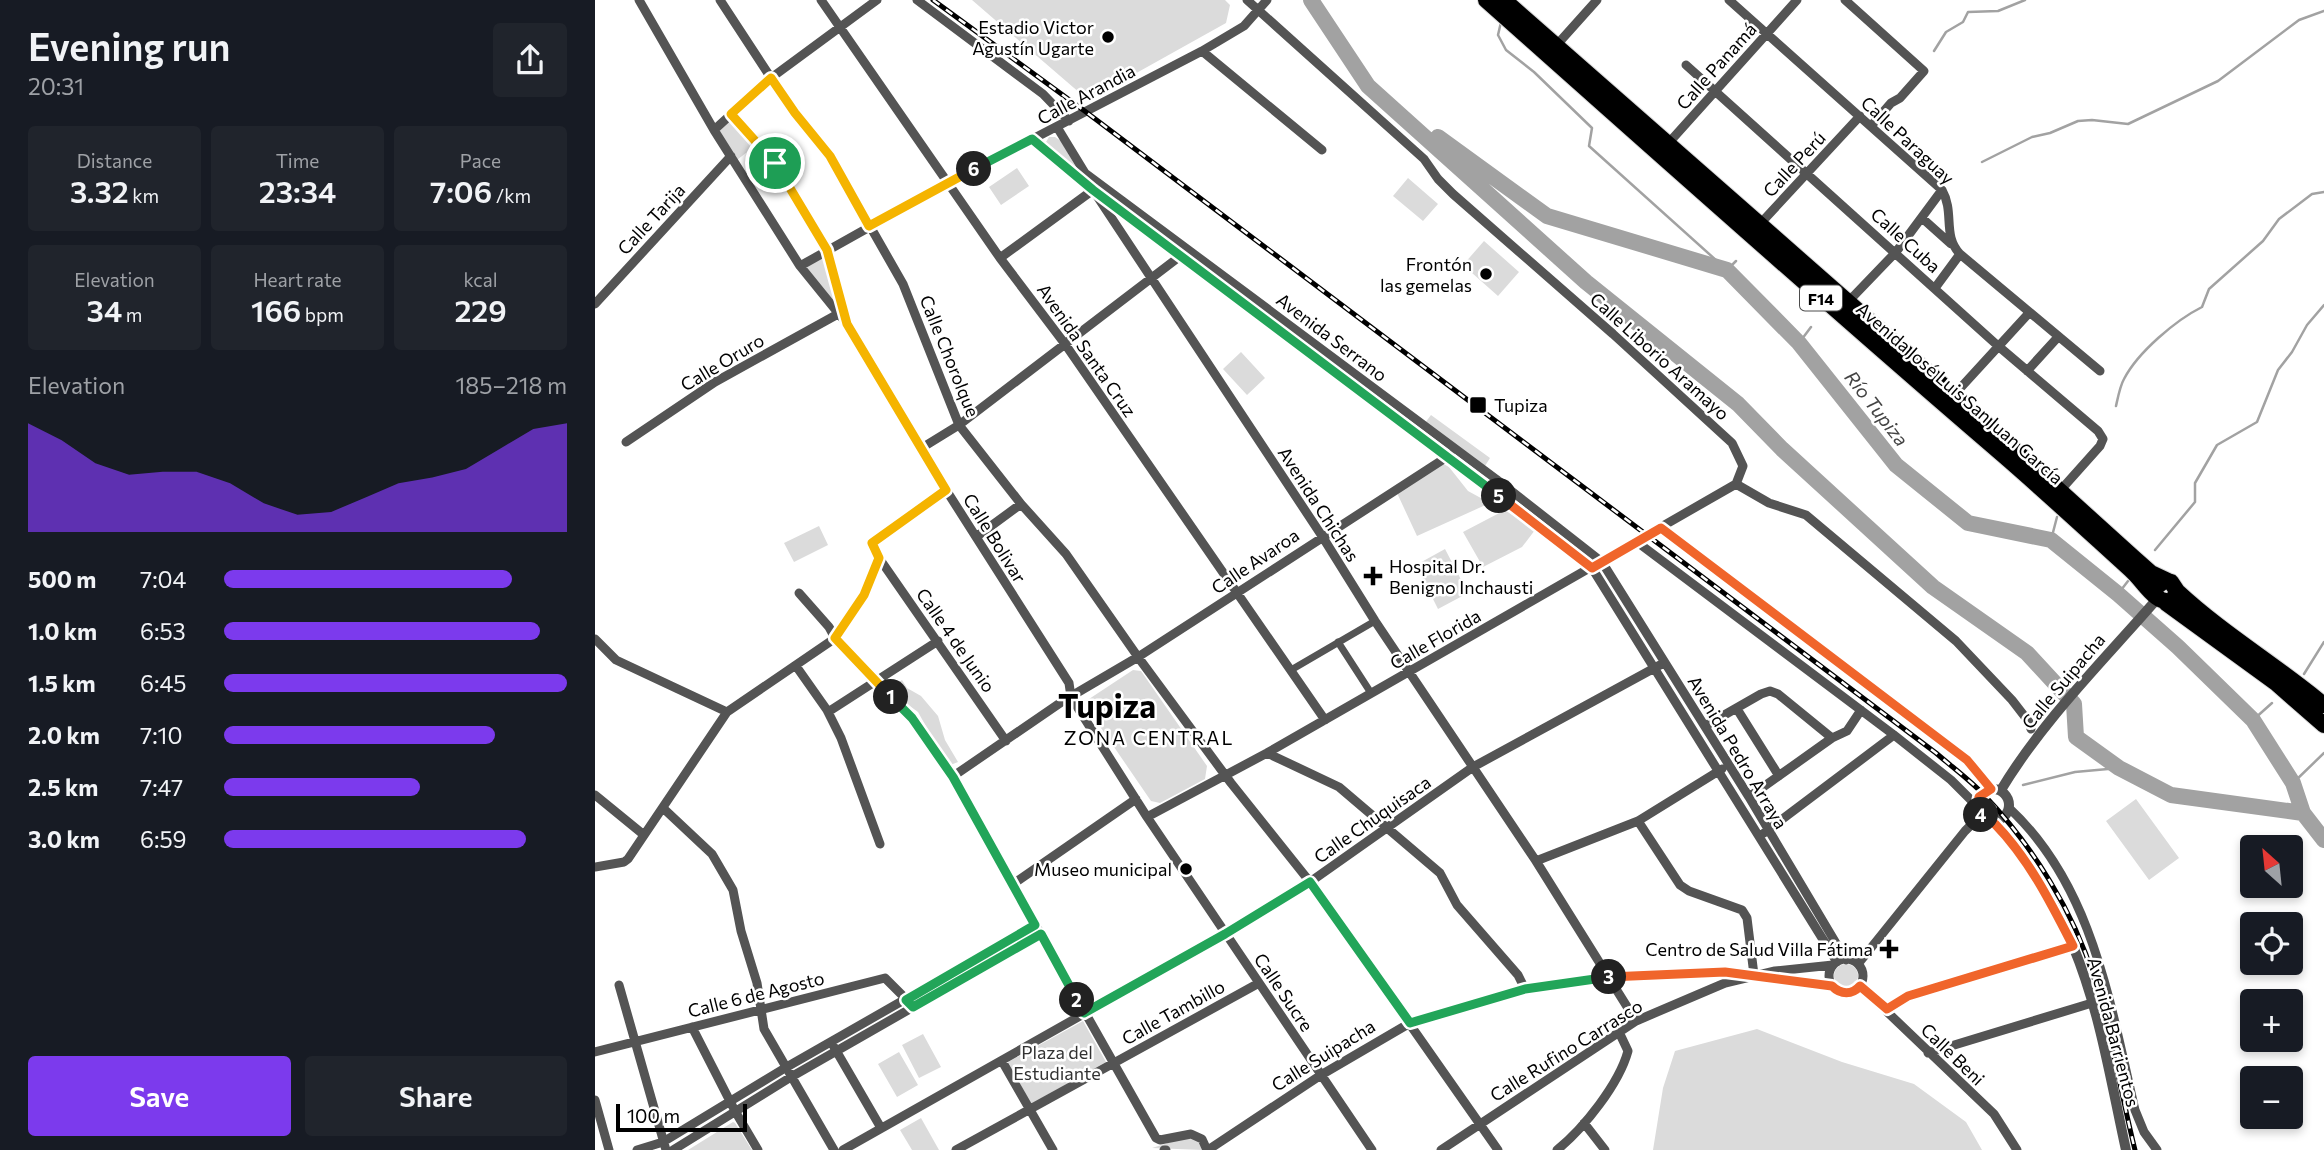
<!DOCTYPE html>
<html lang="en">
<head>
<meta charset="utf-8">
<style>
	:root { --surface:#171b24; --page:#20242c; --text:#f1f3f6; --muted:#9ea1a6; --accent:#7c3aed }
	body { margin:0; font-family:Commissioner,sans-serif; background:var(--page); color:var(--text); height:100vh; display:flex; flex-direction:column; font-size:26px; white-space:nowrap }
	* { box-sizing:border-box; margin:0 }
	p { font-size:23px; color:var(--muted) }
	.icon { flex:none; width:38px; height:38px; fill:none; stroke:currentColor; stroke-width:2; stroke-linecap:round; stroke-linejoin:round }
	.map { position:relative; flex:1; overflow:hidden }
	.sheet { display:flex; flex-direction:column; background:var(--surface); width:595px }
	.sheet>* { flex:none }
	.needle { width:46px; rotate:333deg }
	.fabs { position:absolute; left:1645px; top:835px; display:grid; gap:14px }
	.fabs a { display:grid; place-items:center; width:63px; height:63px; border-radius:7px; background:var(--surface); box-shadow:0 4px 10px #0003; font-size:35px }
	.scale { position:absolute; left:21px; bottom:18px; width:131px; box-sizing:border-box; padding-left:7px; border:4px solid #000; border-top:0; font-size:19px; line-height:24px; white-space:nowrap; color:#000; -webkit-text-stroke:5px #fff; paint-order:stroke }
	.pin { position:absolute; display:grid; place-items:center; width:60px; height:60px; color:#fff; margin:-30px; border:4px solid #fff; border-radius:50%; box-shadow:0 2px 7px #0007 }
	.km { position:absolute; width:35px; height:35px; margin:-18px; border-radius:50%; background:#222; color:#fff; font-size:19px; line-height:35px; text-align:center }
	.round { display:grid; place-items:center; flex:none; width:74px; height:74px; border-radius:7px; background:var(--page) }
	.overview { display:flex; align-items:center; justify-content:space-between; height:119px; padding:0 28px }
	h1 { font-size:38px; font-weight:600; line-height:52px }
	.stats { display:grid; grid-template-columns:repeat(3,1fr); gap:10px; height:119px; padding:7px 28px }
	.stats div { display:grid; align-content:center; border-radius:7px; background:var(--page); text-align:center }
	.stats b { font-size:30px; font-weight:600 }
	.stats small { font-size:19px; font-weight:400 }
	.stats p { font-size:19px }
	.chart { height:196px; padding:14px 28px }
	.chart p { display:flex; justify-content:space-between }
	.chart svg { width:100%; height:126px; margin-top:7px; fill:var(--accent); opacity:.7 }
	.primary-button { display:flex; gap:14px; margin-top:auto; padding:14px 28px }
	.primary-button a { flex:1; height:80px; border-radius:7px; background:var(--accent); color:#fff; font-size:28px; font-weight:600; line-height:80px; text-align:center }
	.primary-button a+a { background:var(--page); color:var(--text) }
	ul { padding:0 28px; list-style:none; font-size:23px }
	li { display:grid; grid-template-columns:112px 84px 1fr; align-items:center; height:52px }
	li i { height:18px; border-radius:9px; background:var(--accent) }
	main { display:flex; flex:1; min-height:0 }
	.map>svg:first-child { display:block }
	.green { fill:#dbdbdb }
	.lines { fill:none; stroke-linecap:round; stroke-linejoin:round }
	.stream { stroke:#a2a2a2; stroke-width:2.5 }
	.river { stroke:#a2a2a2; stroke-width:16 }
	.trunk-casing { stroke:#dbdbdb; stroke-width:18 }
	.pedestrian { stroke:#545454; stroke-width:7 }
	.minor { stroke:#545454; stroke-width:9 }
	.tertiary { stroke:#545454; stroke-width:10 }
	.trunk { stroke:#000; stroke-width:16 }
	.rail-casing { stroke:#000; stroke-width:5 }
	.rail { stroke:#fff; stroke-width:2.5; stroke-dasharray:8; stroke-linecap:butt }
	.split-1-casing { stroke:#fff; stroke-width:14 }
	.split-2-casing { stroke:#fff; stroke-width:14 }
	.split-3-casing { stroke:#fff; stroke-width:14 }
	.split-4-casing { stroke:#fff; stroke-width:14 }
	.split-5-casing { stroke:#fff; stroke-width:14 }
	.split-6-casing { stroke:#fff; stroke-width:14 }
	.split-7-casing { stroke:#fff; stroke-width:14 }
	.split-1 { stroke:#f5b400; stroke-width:9 }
	.split-2 { stroke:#22a559; stroke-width:9 }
	.split-3 { stroke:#22a559; stroke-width:9 }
	.split-4 { stroke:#f0652b; stroke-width:9 }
	.split-5 { stroke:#f0652b; stroke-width:9 }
	.split-6 { stroke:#22a559; stroke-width:9 }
	.split-7 { stroke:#f5b400; stroke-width:9 }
	.poi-dot { fill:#000; stroke:#fff; stroke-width:2.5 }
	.labels { text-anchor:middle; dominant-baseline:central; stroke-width:5; stroke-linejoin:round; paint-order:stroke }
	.shield { fill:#fff; stroke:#4c4c4c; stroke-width:2 }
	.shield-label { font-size:16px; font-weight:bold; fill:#000 }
	.poi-label { font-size:18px; fill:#000; stroke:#fff; text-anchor:end }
	.street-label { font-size:18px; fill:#000; stroke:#fff }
	.park-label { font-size:18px; fill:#323232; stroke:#fff }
	.water-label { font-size:19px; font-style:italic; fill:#434343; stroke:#fff }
	.neighbourhood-label { font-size:19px; letter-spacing:2px; fill:#000; stroke:#fff }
	.town-label { font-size:32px; font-weight:bold; fill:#000; stroke:#fff }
</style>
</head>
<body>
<main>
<section class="sheet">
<div class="overview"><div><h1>Evening run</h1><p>20:31</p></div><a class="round"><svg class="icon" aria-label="share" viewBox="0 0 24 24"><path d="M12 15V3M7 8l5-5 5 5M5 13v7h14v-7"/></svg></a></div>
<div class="stats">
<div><p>Distance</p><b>3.32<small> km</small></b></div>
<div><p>Time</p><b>23:34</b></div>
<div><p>Pace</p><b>7:06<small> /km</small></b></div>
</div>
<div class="stats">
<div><p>Elevation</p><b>34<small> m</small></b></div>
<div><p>Heart rate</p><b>166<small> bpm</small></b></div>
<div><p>kcal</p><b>229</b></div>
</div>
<div class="chart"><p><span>Elevation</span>185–218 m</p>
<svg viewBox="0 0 160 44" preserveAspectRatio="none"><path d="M0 44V6L10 12L20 20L30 24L40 23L50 23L60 27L70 34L80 38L90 37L100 32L110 27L120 25L130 22L140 15L150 8L160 6V44z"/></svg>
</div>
<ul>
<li><b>500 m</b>7:04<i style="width:84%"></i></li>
<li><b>1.0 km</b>6:53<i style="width:92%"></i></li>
<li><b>1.5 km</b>6:45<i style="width:100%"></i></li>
<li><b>2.0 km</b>7:10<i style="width:79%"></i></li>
<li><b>2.5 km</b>7:47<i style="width:57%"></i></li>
<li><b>3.0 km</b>6:59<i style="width:88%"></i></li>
</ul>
<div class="primary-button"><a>Save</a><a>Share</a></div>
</section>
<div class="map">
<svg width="1729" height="1150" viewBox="0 0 1729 1150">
	<rect width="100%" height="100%" fill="#fff"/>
	<path class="green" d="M377,0H630L635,5L631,23L493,100Z
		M136,117L161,145L142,160L122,131Z
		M454,137H460L466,141L482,169L453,150L451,142Z
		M422,168L434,186L406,205L394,187Z
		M813,178L843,204L828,221L798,196Z
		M889,241L924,272L903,296L868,265Z
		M230,254L247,317L209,267Z
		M646,352L670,378L652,395L628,369Z
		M836,415L895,458L890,466L830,423Z
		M847,463L854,467L873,491L895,503L822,536L802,493Z
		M910,510L940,530L927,547L888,567L868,532Z
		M224,526L233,545L199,562L189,543Z
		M850,549L873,593L843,609L821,565Z
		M538,670L546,671L612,766L610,779L565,803L556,801L493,709L494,699Z
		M307,680L312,688L326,696L343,716L350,740L363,762L353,766L323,712L293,690Z
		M1541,799L1584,858L1554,880L1511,821Z
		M1239 976a12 12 0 1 1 24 0a12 12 0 1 1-24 0Z
		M488,1021L511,1062L436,1104L413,1062Z
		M1162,1029L1247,1062L1319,1084L1371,1122L1387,1150H1058L1068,1088L1080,1051Z
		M328,1034L346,1067L324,1078L307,1045Z
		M304,1052L323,1085L302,1097L283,1064Z
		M326,1118L344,1150H317L305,1130Z
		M138,1122L140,1123L157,1150H93Z
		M592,1137L604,1141L608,1150L557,1148Z"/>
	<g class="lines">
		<path class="stream" d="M906,22L903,35L911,50L939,72L997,128L994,146L1132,270L1141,261
			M1339,51L1351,32L1368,22L1373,12L1403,11L1430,0
			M1387,162L1437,137L1455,133L1483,121L1497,120L1533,124L1623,81L1704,20L1729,11
			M1204,343L1216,327
			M1521,406C1523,397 1525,386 1529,379C1543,352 1581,320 1607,307L1614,289L1668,241L1684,219L1717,194L1729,192
			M1456,540L1462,517
			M1560,550L1600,502V483L1622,445L1662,422L1683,370L1697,352L1712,325L1729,305
			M1523,594L1533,581
			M1709,674L1729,642
			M1658,720L1677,703
			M1698,783L1729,753
			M1428,785L1480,772L1524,768"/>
		<path class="river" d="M716,0L773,86L991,282L1143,404L1187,449L1338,587L1432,653L1479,704L1481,737L1524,768L1576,795L1708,813L1729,840
			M843,137L952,216L1132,270L1204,343L1301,465L1373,523L1456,540L1523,594L1583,647L1658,720L1698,783L1708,813"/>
		<defs>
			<path id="trunk" d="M891,0C1063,153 1234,306 1408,455C1452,493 1495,533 1538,572C1549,582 1562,607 1578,600L1582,591L1576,582L1569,581L1561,587L1560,595
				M909,0L1359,395L1539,558L1556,573L1573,581
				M1582,591C1627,633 1681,665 1729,705
				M1571,603L1681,683L1729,725"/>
		</defs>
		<use href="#trunk" class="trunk-casing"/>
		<path class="pedestrian" d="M743,642L776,693
			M696,670L780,621"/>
		<path class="minor" d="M44,0L119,130L205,266L252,324L325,449L474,683L476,697L552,817L777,1150
			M125,0L176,78L235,156L308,284L364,425L426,504L471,554L543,657L636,783L715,882L903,1150
			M226,0L405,258L470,344L730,720
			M322,0L448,94L474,121
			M652,0L829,159L843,179L858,194L1018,334L1137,443L1148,466L1141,484L1174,503L1211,515L1361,641L1417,700L1434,722L1436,729
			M1134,0L1347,190C1360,213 1347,235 1365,254L1505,371
			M1250,0L1329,71L1305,98L1296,103L1276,126
			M959,48L1002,0
			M607,51L727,150
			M1091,65L1402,345L1503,431L1508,439L1505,446L1463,493
			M136,114L180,163L232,250L251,322
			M462,127L490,173L901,479L1007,562L1154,797L1251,960
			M119,130L176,78L282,0
			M437,139L498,190L997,568L1242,962
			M1070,147L1202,0
			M502,196L727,536L780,621L941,861L1041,1021
			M1327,218L1356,244
			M1164,225L1265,116
			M405,258L498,190
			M205,266L353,183L607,51L649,26L672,0
			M1340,288L1365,254
			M0,304L136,156
			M1251,304L1301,252L1347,190
			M1432,371L1463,337
			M1358,396L1434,313
			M31,442L120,382L243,314
			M325,449L364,425L588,254
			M1066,528L1372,760L1397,789
			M381,537L426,504
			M1042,542L1299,735L1356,780L1382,806
			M284,558L411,741
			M204,593L234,627L240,638L284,686L317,718L357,777L561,1138L565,1140L596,1134L607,1139L612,1150
			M0,639L21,660L132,712
			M201,666L232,710L246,738L285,844
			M1142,709L1184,776
			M233,712L343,641
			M1110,726L1166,694L1175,691L1183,694L1237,738
			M672,753L744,787L845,873L862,905L923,975L930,989
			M357,777L468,701L543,657L855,455
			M0,795L49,835
			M1154,797L1237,738L1252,731L1266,710
			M68,808L117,854L138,890L146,931L162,983L169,1029L239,1150
			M1414,808C1498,886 1515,1004 1540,1110L1549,1132L1562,1150
			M552,817L672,753L1141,484
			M1043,821L1085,885L1094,891L1147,910L1152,918L1159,975
			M1169,833L1299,735
			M941,861L1043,821L1127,769
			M0,867L29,862L33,859L132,712L239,639L269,595L284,558L277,543L351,490
			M418,884L541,799
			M1234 976a17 17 0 1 1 34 0a17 17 0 1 1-34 0Z
			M1263,964L1370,831L1386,815
			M24,985L71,1150
			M1265,986L1399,1114L1422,1150
			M1292,1009L1313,996L1478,946
			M97,1027L140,1111L163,1150
			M239,1047L286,1128
			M0,1052L290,978L315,1003
			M1333,1053L1497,1003
			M407,1061L458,1150
			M0,1100L14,1150
			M989,1123L1010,1150
			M42,1150L68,1142L190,1068L440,925
			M78,1150L196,1077L446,934
			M248,1150L630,934L715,882L878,767L1065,665
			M361,1150L664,983
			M569,1150H571
			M613,1150L726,1075L815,1023L930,989L1013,977L1130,972L1237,986
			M846,1150L1041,1021L1130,983L1180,971L1238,965
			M962,1150C989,1128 1024,1084 1033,1051L1024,1032"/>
		<path class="tertiary" d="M1382 805a16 16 0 1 1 32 0a16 16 0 1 1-32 0Z
			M1406,790C1448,720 1509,660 1562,599
			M1396,821C1430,857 1460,900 1478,946C1505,1011 1516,1082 1531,1150"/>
		<use href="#trunk" class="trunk"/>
		<defs>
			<path id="rail" d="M338,0L491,112L1341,753C1357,767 1375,780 1389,795C1437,845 1479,912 1499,978C1516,1034 1526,1093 1540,1150"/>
		</defs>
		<use href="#rail" class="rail-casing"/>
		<use href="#rail" class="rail"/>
	</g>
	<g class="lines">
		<defs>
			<path id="split-1" d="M180,163L232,250L252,324L351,490L277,543L284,558L269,595L240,638L296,697"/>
			<path id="split-2" d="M296,697L317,718L358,777L440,925L311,1000L318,1007L446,934L482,1000"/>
			<path id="split-3" d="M482,1000L489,1013L630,934L715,882L815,1023L930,989L1014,977"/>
			<path id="split-4" d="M1014,977L1130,972L1237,986C1246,995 1257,995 1265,986L1292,1009L1313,996L1478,946C1456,903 1434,859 1400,824C1395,820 1391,819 1386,815"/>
			<path id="split-5" d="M904,496L997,568L1066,528L1372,760L1396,789L1384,797L1382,806L1386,815"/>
			<path id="split-6" d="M379,169L437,139L498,190L904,496"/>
			<path id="split-7" d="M180,163L136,114L176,78L200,113L235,156L274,226L379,169"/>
		</defs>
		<use href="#split-1" class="split-1-casing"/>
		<use href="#split-2" class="split-2-casing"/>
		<use href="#split-3" class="split-3-casing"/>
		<use href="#split-4" class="split-4-casing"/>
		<use href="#split-5" class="split-5-casing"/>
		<use href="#split-6" class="split-6-casing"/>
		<use href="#split-7" class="split-7-casing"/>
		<use href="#split-1" class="split-1"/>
		<use href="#split-2" class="split-2"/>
		<use href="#split-3" class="split-3"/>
		<use href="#split-4" class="split-4"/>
		<use href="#split-5" class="split-5"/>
		<use href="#split-6" class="split-6"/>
		<use href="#split-7" class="split-7"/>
	</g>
	<g class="poi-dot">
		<circle cx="513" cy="37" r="7"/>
		<circle cx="891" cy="274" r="7"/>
		<rect x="874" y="396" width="18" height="18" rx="3.5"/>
		<path d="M774.5 565.5h7v7h7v7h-7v7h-7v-7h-7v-7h7z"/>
		<circle cx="591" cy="869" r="7"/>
		<path d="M1290.5 938.5h7v7h7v7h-7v7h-7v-7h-7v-7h7z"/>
	</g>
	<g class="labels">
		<rect class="shield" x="1205" y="285.5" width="42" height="25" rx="5"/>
		<g class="shield-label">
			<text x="1226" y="298">F14</text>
		</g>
		<g class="poi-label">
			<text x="499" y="27">Estadio Victor<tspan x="499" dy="21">Agustín Ugarte</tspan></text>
			<text x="877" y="264">Frontón<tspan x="877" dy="21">las gemelas</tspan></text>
			<text x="899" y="405" text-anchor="start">Tupiza</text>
			<text x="794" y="566" text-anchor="start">Hospital Dr.<tspan x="794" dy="21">Benigno Inchausti</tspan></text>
			<text x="577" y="869">Museo municipal</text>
			<text x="1278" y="949">Centro de Salud Villa Fátima</text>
		</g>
		<g class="street-label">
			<text transform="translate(1121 66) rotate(-48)">Calle Panamá</text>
			<text transform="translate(491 94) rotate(-28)">Calle Arandia</text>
			<text transform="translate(1313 140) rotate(43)">Calle Paraguay</text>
			<text transform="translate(1199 164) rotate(-47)">Calle Perú</text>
			<text transform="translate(56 219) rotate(-47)">Calle Tarija</text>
			<text transform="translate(1311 240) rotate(42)">Calle Cuba</text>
			<text transform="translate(737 337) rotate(37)">Avenida Serrano</text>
			<text transform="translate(492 350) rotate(55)">Avenida Santa Cruz</text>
			<text transform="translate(355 356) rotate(68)">Calle Chorolque</text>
			<text transform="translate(1065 356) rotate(42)">Calle Liborio Aramayo</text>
			<text transform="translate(127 362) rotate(-31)">Calle Oruro</text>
			<text transform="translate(1365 393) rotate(41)">Avenida José Luis San Juan García</text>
			<text transform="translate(724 504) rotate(57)">Avenida Chichas</text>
			<text transform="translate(400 538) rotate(58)">Calle Bolivar</text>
			<text transform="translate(660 561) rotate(-34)">Calle Avaroa</text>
			<text transform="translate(840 639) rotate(-30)">Calle Florida</text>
			<text transform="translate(361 640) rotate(55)">Calle 4 de Junio</text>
			<text transform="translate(1468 681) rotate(-50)">Calle Suipacha</text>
			<text transform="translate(1143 752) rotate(59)">Avenida Pedro Arraya</text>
			<text transform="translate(777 819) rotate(-35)">Calle Chuquisaca</text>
			<text transform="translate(689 992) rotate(56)">Calle Sucre</text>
			<text transform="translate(161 994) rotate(-14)">Calle 6 de Agosto</text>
			<text transform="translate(578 1012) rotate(-29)">Calle Tambillo</text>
			<text transform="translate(1519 1032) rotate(75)">Avenida Barrientos</text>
			<text transform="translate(971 1050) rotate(-32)">Calle Rufino Carrasco</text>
			<text transform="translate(1358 1054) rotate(44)">Calle Beni</text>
			<text transform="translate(728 1055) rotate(-32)">Calle Suipacha</text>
		</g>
		<g class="park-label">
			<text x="462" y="1052">Plaza del<tspan x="462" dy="21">Estudiante</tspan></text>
		</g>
		<g class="water-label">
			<text transform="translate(1282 408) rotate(52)">Río Tupiza</text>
		</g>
		<g class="neighbourhood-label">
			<text x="554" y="737">ZONA CENTRAL</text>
		</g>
		<g class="town-label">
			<text x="512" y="705">Tupiza</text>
		</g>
	</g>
</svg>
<div class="fabs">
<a><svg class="needle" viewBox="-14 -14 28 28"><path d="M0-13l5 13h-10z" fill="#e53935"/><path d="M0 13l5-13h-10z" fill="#9ea1a6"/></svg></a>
<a><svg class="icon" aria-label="locate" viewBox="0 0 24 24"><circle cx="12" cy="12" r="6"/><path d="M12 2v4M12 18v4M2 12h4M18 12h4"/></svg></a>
<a>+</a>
<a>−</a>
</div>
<div class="scale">100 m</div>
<div class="pin" style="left:180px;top:163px;background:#1e9e55"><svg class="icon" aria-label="arrive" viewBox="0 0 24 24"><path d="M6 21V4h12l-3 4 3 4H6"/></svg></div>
<b class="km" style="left:296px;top:697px">1</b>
<b class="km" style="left:482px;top:1000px">2</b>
<b class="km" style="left:1014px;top:977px">3</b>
<b class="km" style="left:1386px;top:815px">4</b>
<b class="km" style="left:904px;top:496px">5</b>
<b class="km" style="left:379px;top:169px">6</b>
</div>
</main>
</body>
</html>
